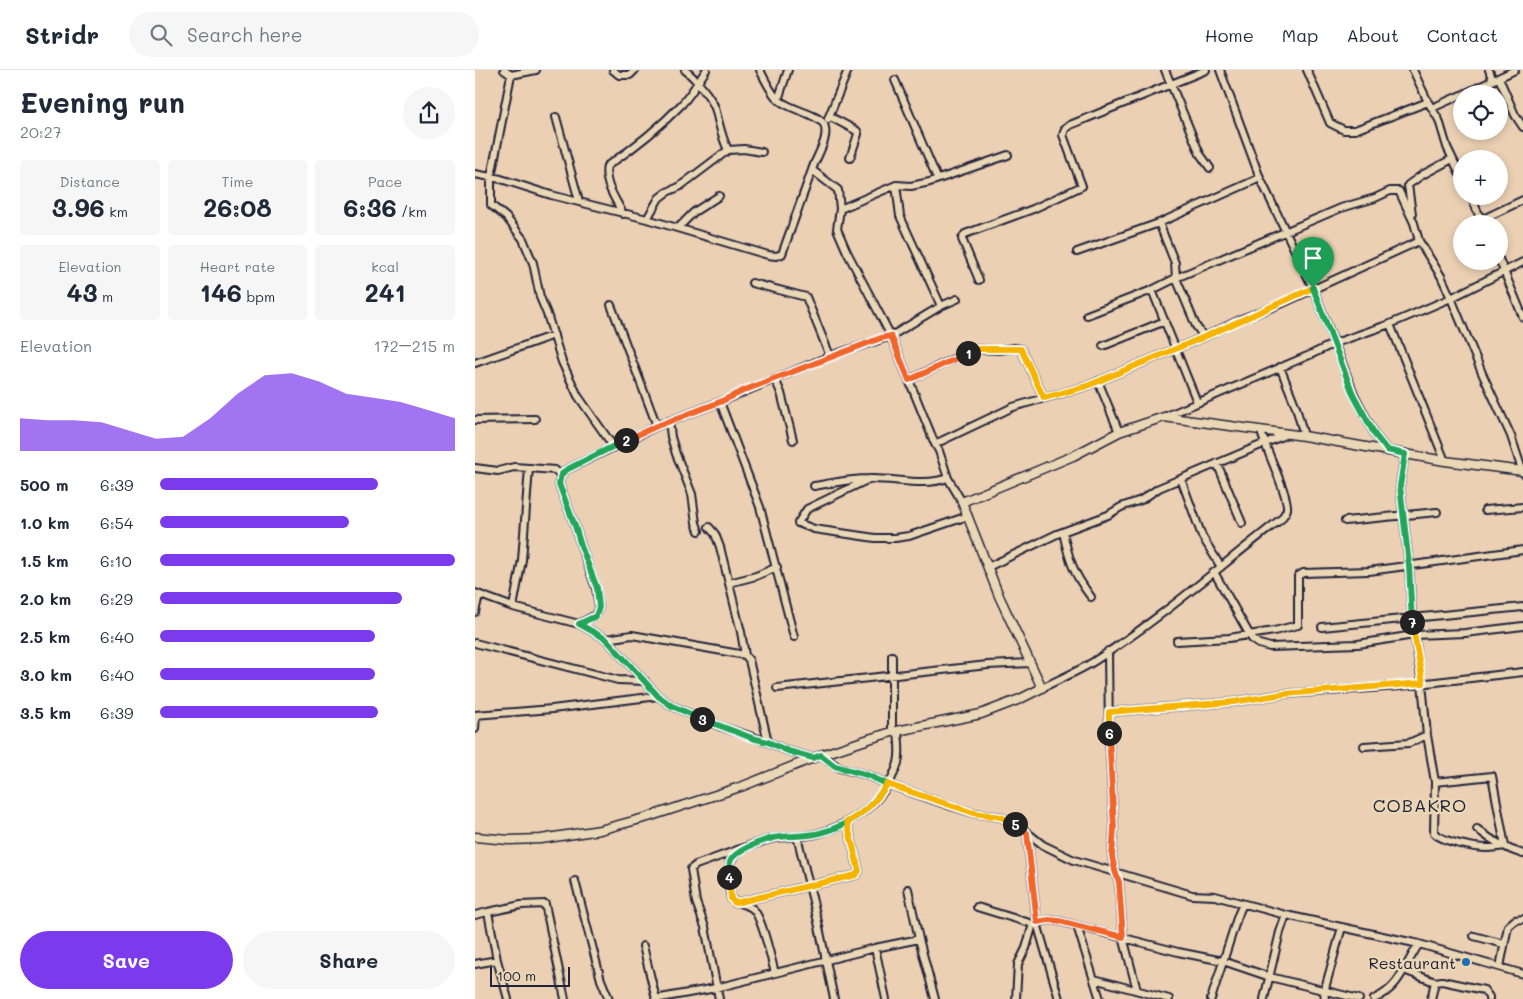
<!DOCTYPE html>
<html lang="en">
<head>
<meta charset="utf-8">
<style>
	:root { --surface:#fff; --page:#f6f6f7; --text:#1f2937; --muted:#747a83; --line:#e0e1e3; --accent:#7c3aed }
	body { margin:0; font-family:Mali,sans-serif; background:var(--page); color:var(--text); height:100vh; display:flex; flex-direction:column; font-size:19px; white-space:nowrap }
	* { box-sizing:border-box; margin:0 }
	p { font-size:16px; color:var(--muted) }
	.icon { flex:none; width:28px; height:28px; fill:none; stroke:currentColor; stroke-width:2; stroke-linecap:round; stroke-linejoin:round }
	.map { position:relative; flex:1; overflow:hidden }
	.details { display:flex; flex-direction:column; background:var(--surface); width:475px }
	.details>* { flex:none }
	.buttons { position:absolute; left:978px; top:15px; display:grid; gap:10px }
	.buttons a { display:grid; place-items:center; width:55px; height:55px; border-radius:50%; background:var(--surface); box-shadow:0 2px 8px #0003; font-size:25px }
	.scale { position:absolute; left:15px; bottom:12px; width:80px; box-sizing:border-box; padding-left:5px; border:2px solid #22223b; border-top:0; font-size:14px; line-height:18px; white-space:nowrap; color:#22223b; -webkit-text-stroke:4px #ead7b5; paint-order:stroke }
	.pin { position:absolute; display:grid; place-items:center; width:42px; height:42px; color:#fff; margin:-51px -21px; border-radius:50% 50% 50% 0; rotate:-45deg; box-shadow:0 0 5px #0007 }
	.pin .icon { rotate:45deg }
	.km { position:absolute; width:25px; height:25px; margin:-12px; border-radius:50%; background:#222; color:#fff; font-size:14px; line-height:25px; text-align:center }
	.round { display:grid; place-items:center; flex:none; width:52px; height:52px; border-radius:26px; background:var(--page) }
	.summary { display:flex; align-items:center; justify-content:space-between; height:85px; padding:0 20px }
	h1 { font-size:28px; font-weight:700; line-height:38px }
	.figures { display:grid; grid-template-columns:repeat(3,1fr); gap:8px; height:85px; padding:5px 20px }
	.figures div { display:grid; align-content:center; border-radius:5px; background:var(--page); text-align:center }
	.figures b { font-size:25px; font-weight:700 }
	.figures small { font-size:14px; font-weight:400 }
	.figures p { font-size:14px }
	.chart { height:140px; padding:10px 20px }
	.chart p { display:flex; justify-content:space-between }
	.chart svg { width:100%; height:90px; margin-top:5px; fill:var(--accent); opacity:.7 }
	.cta { display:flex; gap:10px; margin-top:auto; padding:10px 20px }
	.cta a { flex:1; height:58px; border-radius:30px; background:var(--accent); color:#fff; font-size:20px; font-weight:700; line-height:58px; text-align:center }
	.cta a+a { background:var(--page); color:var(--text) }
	ul { padding:0 20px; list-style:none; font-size:16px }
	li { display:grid; grid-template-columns:80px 60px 1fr; align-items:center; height:38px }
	li i { height:12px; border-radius:6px; background:var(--accent) }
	header { display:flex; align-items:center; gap:30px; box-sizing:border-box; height:70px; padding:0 25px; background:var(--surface); border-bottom:1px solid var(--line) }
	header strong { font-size:24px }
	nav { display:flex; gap:28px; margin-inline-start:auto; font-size:18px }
	.search { width:350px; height:45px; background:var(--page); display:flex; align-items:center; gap:12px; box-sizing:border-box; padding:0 18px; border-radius:28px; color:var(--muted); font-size:19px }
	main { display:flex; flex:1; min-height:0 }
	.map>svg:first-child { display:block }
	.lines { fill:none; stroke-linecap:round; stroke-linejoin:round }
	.minor-casing { stroke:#22223b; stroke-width:10 }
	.tertiary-casing { stroke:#22223b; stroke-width:11 }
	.minor { stroke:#ead7b5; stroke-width:6 }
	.tertiary { stroke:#ead7b5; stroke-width:8 }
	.split-1-casing { stroke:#fff; stroke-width:10 }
	.split-2-casing { stroke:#fff; stroke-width:10 }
	.split-3-casing { stroke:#fff; stroke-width:10 }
	.split-4-casing { stroke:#fff; stroke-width:10 }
	.split-5-casing { stroke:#fff; stroke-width:10 }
	.split-6-casing { stroke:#fff; stroke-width:10 }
	.split-7-casing { stroke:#fff; stroke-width:10 }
	.split-8-casing { stroke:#fff; stroke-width:10 }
	.split-1 { stroke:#f5b400; stroke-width:6 }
	.split-2 { stroke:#f0652b; stroke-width:6 }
	.split-3 { stroke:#22a559; stroke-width:6 }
	.split-4 { stroke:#22a559; stroke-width:6 }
	.split-5 { stroke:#f5b400; stroke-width:6 }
	.split-6 { stroke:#f0652b; stroke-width:6 }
	.split-7 { stroke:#f5b400; stroke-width:6 }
	.split-8 { stroke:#22a559; stroke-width:6 }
	.poi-dot { fill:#1f6fb2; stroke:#ead7b5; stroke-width:2 }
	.labels { text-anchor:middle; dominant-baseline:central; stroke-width:5; stroke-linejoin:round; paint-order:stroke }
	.poi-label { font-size:16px; fill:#22223b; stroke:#ead7b5; text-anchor:end }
	.neighbourhood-label { font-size:18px; letter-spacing:1px; fill:#22223b; stroke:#ead7b5 }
</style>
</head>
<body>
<header>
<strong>Stridr</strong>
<div class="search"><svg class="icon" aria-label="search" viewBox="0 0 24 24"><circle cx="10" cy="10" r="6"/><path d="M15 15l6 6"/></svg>Search here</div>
<nav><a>Home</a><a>Map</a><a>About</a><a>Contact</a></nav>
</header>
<main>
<section class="details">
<div class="summary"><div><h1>Evening run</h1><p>20:27</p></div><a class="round"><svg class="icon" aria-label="share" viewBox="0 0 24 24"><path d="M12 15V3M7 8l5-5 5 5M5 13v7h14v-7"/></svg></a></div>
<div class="figures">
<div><p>Distance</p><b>3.96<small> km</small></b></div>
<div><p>Time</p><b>26:08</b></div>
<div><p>Pace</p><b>6:36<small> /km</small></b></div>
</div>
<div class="figures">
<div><p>Elevation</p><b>43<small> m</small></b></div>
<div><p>Heart rate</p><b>146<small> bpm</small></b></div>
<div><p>kcal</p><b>241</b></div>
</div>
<div class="chart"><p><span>Elevation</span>172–215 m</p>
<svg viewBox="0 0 160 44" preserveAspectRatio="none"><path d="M0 44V28L10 29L20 29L30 30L40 34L50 38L60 37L70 28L80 16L90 7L100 6L110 10L120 16L130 18L140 20L150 24L160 28V44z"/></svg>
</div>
<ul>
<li><b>500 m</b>6:39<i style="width:74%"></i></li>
<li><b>1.0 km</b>6:54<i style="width:64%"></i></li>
<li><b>1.5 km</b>6:10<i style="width:100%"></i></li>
<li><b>2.0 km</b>6:29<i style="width:82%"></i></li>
<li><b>2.5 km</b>6:40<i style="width:73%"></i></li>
<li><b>3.0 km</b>6:40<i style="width:73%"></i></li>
<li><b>3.5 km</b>6:39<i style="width:74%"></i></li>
</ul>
<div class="cta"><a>Save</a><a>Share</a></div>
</section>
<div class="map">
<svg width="1048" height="929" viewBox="0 0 1048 929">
	<rect width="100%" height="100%" fill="#ebd0b3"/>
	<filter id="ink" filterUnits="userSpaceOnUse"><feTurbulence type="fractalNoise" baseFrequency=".02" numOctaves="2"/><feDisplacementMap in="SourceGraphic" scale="10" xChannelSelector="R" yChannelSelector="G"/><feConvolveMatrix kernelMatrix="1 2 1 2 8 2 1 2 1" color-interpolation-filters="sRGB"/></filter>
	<g filter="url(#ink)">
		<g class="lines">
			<defs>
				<path id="minor" d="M29,0L36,5L61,0
					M138,0L144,5H155L160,0
					M210,0C219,7 236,27 240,38C244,52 246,66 253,80L269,79L287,82
					M285,0C289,8 297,25 304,30C315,40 341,43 349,54C355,69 341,86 337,100L363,120L365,139L362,159L372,182L416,266L460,374L464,381L473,408L487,432
					M690,0L725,84L735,98
					M745,0L785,108L838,218L879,324L900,365L912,380
					M832,0L855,53L869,60H880L953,32
					M938,0L953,32L964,50L972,77L986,106
					M1014,0L1018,11
					M36,5L16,107V135L31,147L48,169L58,193L65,227L72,244L87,292L103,326L138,376
					M1024,8L1040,45L1048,57
					M420,10L462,108
					M989,24L1040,0
					M303,30L313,0
					M957,38L986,25
					M354,46L382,61L383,64L375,88
					M81,47L104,131
					M353,49L373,0
					M0,104L26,109L76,125L172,149L293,185L301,186L307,184L337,100
					M421,115L436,116L455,112L533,85
					M996,126L1006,150
					M365,139L421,115L425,146L466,236
					M148,144C141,129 128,113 132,96C159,78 184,58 207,34C216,24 224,11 231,0
					M937,144L933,115L947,105L977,89
					M172,149L184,128L192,122L204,117L253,80
					M684,153L700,193L701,208L721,256L729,267
					M1008,154L1006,150L1048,130
					M203,158L219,142L244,126
					M602,182L684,153L785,108
					M1024,189L1048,247
					M504,210L487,169L490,164L558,139L607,116L588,65L590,59L595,55L731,0
					M277,213L331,227L355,286
					M677,220L722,332
					M136,235L182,356
					M612,245L677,220L701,208L866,138L900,128L915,121H924L939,153L944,171L966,206L976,228L1007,303L1036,366L1048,403
					M915,254L970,391
					M628,276L690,251
					M0,293L79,265
					M805,297L821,337L829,366
					M300,309L306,323L318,370
					M434,310L500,279L524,280L539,278L546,279L569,328
					M623,311L644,362
					M245,332L285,437L319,567
					M689,347L837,284L860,273L915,254L976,228L1048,192
					M0,350L60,349
					M194,351L196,367L201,384L217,424L221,453L224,461
					M460,374L538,337L612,316L729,267L769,248L808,233L944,171
					M930,383L925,416L934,495L937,548L947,613L952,665L960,712L959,763C968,772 1000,778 1013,778C1019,778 1024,777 1030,776
					M742,393L767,453
					M0,398L23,401L39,397L54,398
					M394,409L332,439L323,453L339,459L400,468H420L434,466L493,446
					M706,409L727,466L746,497
					M339,416C357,413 376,409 394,409C420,408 448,417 473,408
					M1010,440L1048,437
					M870,451L962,442
					M234,457L240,464L245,477L266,562L270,585
					M588,462C594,490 598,503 616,527
					M513,497L582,464L633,445L646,437L666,430L684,418L812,364
					M739,502L777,569L784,574L795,577L883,574L939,565L990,563L1048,556
					M254,513L281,506L302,497
					M0,523L38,537L104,554L131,569L183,626L197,636L244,656L293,672L313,681L338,688
					M38,537L47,490L54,398L80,400L86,405
					M0,542L4,525
					M104,554L121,545L124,537L121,518L106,476L100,456L84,414L86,405L91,400L182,356L245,332L355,286L416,266L466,236L482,229
					M847,557L1048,537
					M131,569L157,565L270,585L274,590L293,672
					M702,571L754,568L799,561L823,555V506L828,503L894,501L1048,480
					M0,573L143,610L170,611
					M633,581L634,665L639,758L637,786L640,801L644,812L648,867L662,920
					M417,586V662
					M302,618L513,595L555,593
					M567,618C584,609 602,602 618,592C683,551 745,496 806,449C808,446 811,443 812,439C814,425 790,379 786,361
					M634,642L758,632L809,624L926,616L1048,602
					M0,645L77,639L183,626
					M0,659L1,645
					M889,676L934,673L952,665
					M346,685L365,698L392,705L412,714L476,736L499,743L526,747L544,756L568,775L599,790L717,825L740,826L811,845L944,874L1048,904
					M960,712L1017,706L1030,776
					M1002,759C1016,770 1031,779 1048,784
					M552,763L562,853L584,929
					M322,766L343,852L359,929
					M263,782L255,791L254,815L256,829C262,834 272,834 278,839C287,847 296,889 300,903
					M100,811L126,910L134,929
					M433,819L444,869L460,929
					M260,833L381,805L384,801L372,752
					M502,837L558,854L574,850L584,851L703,882L748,891L795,907L884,929
					M13,842L46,835L70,834L90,929
					M0,845L13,842L22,890
					M602,856L625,929
					M999,866L1029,874
					M168,876L181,929
					M400,878L411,929
					M0,894L22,890L33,929
					M1025,897L1033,856L1040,850L1048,849
					M929,900L960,912
					M619,909L694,929
					M180,929L241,918L400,878L444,869
					M244,929L230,857L221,832L216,799L221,795C246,786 271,776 296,769C312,765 330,768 345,763C379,753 408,732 421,699C426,688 424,673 423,661
					M541,929L543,894L551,878L558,854
					M736,929L763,845L768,834
					M789,929L805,862L811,845
					M850,929L849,922L867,857
					M899,929C925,918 929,896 944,874
					M956,929L960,912L967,911L1009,920L1014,927V929"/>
				<path id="tertiary" d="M0,767L34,770L66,769L125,760L173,747L268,716L346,685L397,668L417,662L506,644L545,629L567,618L524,526L487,432L598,386L644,362L689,347L829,366L970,391L1048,401"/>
			</defs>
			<use href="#minor" class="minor-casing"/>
			<use href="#tertiary" class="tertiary-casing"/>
			<use href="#minor" class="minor"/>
			<use href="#tertiary" class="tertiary"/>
		</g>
	</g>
	<g class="lines" filter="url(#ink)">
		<defs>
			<path id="split-1" d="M493,283L500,279H546L569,328L612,316L729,267L838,218"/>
			<path id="split-2" d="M151,370L182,356L245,332L270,320L406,268L416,266L434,310L493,283"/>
			<path id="split-3" d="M151,370L91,400L86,405L84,414L100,456L106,476L122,518L124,537L121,546L104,554L131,569L183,626L197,636L227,649"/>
			<path id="split-4" d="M227,649L277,668L293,672L313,681L338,688L346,685L360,696L392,705L412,714C397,739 373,756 345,763C330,767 313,765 298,768C287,771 259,780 255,792C254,796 255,802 254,807"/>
			<path id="split-5" d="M254,807L256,829L260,833L381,805L384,801L372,752C389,743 402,731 412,714L499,743L526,747L540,754"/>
			<path id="split-6" d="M540,754L552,763L562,852L574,850L584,851L648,867L644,812L640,801L637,786L639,758L634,663"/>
			<path id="split-7" d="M634,663V642L758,632L809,624L948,613L937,552"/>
			<path id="split-8" d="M838,218L878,324L900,365L912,380L930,384L925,416L934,495L937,552"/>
		</defs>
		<use href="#split-1" class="split-1-casing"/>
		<use href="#split-2" class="split-2-casing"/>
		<use href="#split-3" class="split-3-casing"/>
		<use href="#split-4" class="split-4-casing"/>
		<use href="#split-5" class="split-5-casing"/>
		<use href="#split-6" class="split-6-casing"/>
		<use href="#split-7" class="split-7-casing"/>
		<use href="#split-8" class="split-8-casing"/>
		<use href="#split-1" class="split-1"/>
		<use href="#split-2" class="split-2"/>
		<use href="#split-3" class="split-3"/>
		<use href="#split-4" class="split-4"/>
		<use href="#split-5" class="split-5"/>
		<use href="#split-6" class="split-6"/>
		<use href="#split-7" class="split-7"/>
		<use href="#split-8" class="split-8"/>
	</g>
	<circle class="poi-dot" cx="991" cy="892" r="5"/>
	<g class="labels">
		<g class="poi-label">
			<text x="981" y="892">Restaurant</text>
		</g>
		<g class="neighbourhood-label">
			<text x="945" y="735">COBAKRO</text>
		</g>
	</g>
</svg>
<div class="buttons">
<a><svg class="icon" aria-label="locate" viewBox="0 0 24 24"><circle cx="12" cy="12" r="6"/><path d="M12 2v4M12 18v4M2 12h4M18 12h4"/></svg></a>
<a>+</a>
<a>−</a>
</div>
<div class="scale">100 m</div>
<div class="pin" style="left:838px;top:218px;background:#1e9e55"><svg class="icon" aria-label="arrive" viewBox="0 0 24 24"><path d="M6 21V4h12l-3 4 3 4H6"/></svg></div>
<b class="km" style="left:493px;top:283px">1</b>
<b class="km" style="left:151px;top:370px">2</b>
<b class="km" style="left:227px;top:649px">3</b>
<b class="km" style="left:254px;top:807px">4</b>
<b class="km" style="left:540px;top:754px">5</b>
<b class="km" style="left:634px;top:663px">6</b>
<b class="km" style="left:937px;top:552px">7</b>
</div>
</main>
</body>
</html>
